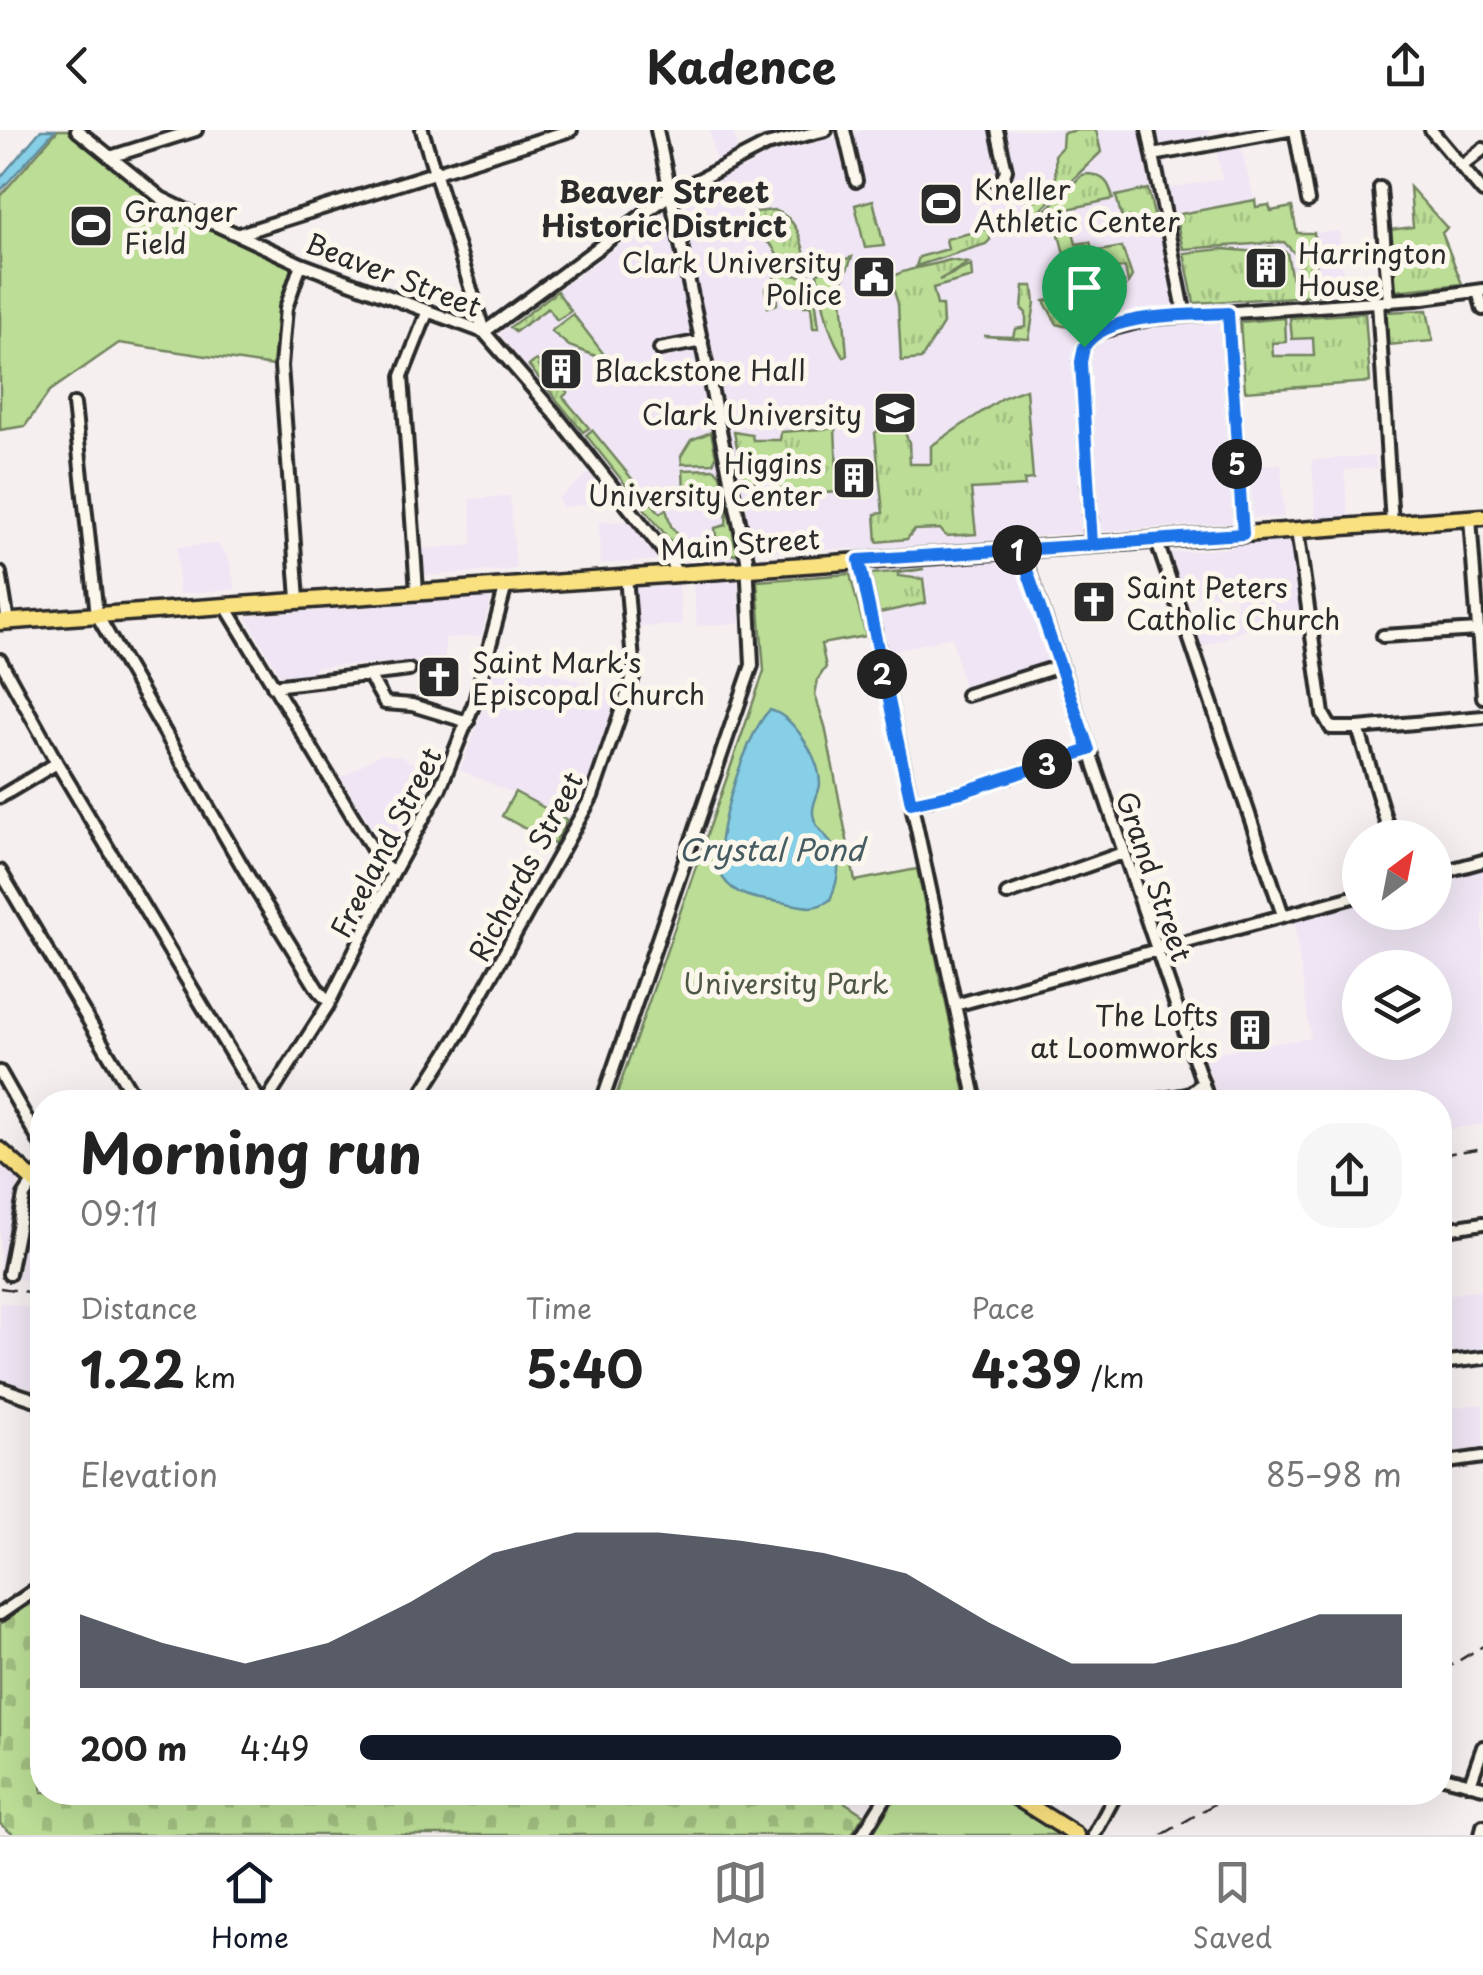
<!DOCTYPE html>
<html lang="en">
<head>
<meta charset="utf-8">
<style>
	:root { --surface:#fff; --page:#f6f6f6; --text:#222; --muted:#767676; --line:#e0e0e0; --accent:#111827 }
	body { margin:0; font-family:"Playpen Sans",sans-serif; background:var(--page); color:var(--text); height:100vh; display:flex; flex-direction:column; font-size:38px; white-space:nowrap }
	* { box-sizing:border-box; margin:0 }
	p { font-size:32px; color:var(--muted) }
	.icon { flex:none; width:55px; height:55px; fill:none; stroke:currentColor; stroke-width:2; stroke-linecap:round; stroke-linejoin:round }
	.map { position:relative; flex:1; overflow:hidden }
	.sheet { position:absolute; left:30px; top:960px; width:1422px; height:715px; display:flex; flex-direction:column; background:var(--surface); border-radius:40px; box-shadow:0 10px 40px #0002 }
	.sheet>* { flex:none }
	.needle { width:65px; rotate:32deg }
	.tools { position:absolute; left:1342px; top:690px; display:grid; gap:20px }
	.tools a { display:grid; place-items:center; width:110px; height:110px; border-radius:50%; background:var(--surface); box-shadow:0 10px 40px #0002; font-size:50px }
	.pin { position:absolute; display:grid; place-items:center; width:85px; height:85px; color:#fff; margin:-102px -42px; border-radius:50% 50% 50% 0; rotate:-45deg; box-shadow:0 0 10px #0007 }
	.pin .icon { rotate:45deg }
	.km { position:absolute; width:50px; height:50px; margin:-25px; border-radius:50%; background:#222; color:#fff; font-size:28px; line-height:50px; text-align:center }
	.round { display:grid; place-items:center; flex:none; width:105px; height:105px; border-radius:40px; background:var(--page) }
	.head { display:flex; align-items:center; justify-content:space-between; height:170px; padding:0 50px }
	h1 { font-size:55px; font-weight:700; line-height:75px }
	.stats { display:grid; grid-template-columns:repeat(3,1fr); gap:15px; height:170px; padding:10px 50px }
	.stats div { display:grid; align-content:center }
	.stats b { font-size:50px; font-weight:700 }
	.stats small { font-size:28px; font-weight:400 }
	.stats p { font-size:28px }
	.chart { height:280px; padding:20px 50px }
	.chart p { display:flex; justify-content:space-between }
	.chart svg { width:100%; height:180px; margin-top:10px; fill:var(--accent); opacity:.7 }
	ul { padding:0 50px; list-style:none; font-size:32px }
	li { display:grid; grid-template-columns:160px 120px 1fr; align-items:center; height:75px }
	li i { height:25px; border-radius:12px; background:var(--accent) }
	header { display:flex; justify-content:space-between; align-items:center; height:130px; padding:0 50px; background:var(--surface); font-size:45px; font-weight:700 }
	.dock { display:flex; justify-content:space-around; align-items:center; height:140px; border-top:2px solid var(--line); background:var(--surface); font-size:28px; color:var(--muted) }
	.dock a { display:grid; justify-items:center; gap:5px }
	.dock .current { color:var(--accent) }
	.map>svg:first-child { display:block }
	.built { fill:#efe5f4; fill-rule:evenodd }
	.grass { fill:url(#grass-tufts); stroke:#738460; stroke-width:2.5 }
	.cemetery { fill:url(#cemetery-stones); stroke:#738460; stroke-width:2.5 }
	.park { fill:#bbdd96; stroke:#738460; stroke-width:2.5 }
	.water { fill:#86cfe7; stroke:#628d9c; stroke-width:2.5 }
	.lines { fill:none; stroke-linecap:round; stroke-linejoin:round }
	.minor-casing { stroke:#2b2b2b; stroke-width:18 }
	.major-casing { stroke:#2b2b2b; stroke-width:21 }
	.minor { stroke:#fbf7ec; stroke-width:10 }
	.major { stroke:#fae180; stroke-width:14 }
	.rail { stroke:#2b2b2b; stroke-width:2.5; stroke-dasharray:15 8; stroke-linecap:butt }
	.route-casing { stroke:#fff; stroke-width:20 }
	.route { stroke:#1a73e8; stroke-width:12 }
	.labels { text-anchor:middle; dominant-baseline:central; stroke-width:10; stroke-linejoin:round; paint-order:stroke }
	.poi-label { font-size:28px; fill:#2b2b2b; stroke:#fbf7ec; text-anchor:start }
	.street-label { font-size:28px; fill:#2b2b2b; stroke:#fbf7ec }
	.park-label { font-size:28px; fill:#4f5846; stroke:#fbf7ec }
	.neighbourhood-label { font-size:30px; font-weight:bold; fill:#2b2b2b; stroke:#fbf7ec }
	.water-label { font-size:30px; font-style:italic; fill:#465c63; stroke:#fbf7ec }
</style>
</head>
<body>
<header><svg class="icon" aria-label="back" viewBox="0 0 24 24"><path d="M15 5l-7 7 7 7"/></svg>Kadence<svg class="icon" aria-label="share" viewBox="0 0 24 24"><path d="M12 15V3M7 8l5-5 5 5M5 13v7h14v-7"/></svg></header>
<div class="map">
<svg width="1483" height="1705" viewBox="0 0 1483 1705">
	<defs>
		<pattern id="grass-tufts" width="24" height="20" patternUnits="userSpaceOnUse" patternTransform="scale(2.5)"><rect width="24" height="20" fill="#bbdd96"/><path d="M3 7l-1-3M5 7V3M7 7l1-3M15 17l-1-3M17 17v-4M19 17l1-3" fill="none" stroke="#a1be81"/></pattern>
		<pattern id="cemetery-stones" width="16" height="16" patternUnits="userSpaceOnUse" patternTransform="scale(2.5)"><rect width="16" height="16" fill="#bbdd96"/><path d="M2 7V4a2 2 0 0 1 4 0v3zM10 15v-3a2 2 0 0 1 4 0v3z" fill="#a1be81"/></pattern>
	</defs>
	<rect width="100%" height="100%" fill="#f6eff0"/>
	<filter id="ink" filterUnits="userSpaceOnUse"><feTurbulence type="fractalNoise" baseFrequency=".01" numOctaves="2"/><feDisplacementMap in="SourceGraphic" scale="20" xChannelSelector="R" yChannelSelector="G"/><feConvolveMatrix kernelMatrix="1 2 1 2 8 2 1 2 1" color-interpolation-filters="sRGB"/></filter>
	<g filter="url(#ink)">
		<path class="built" d="M710,0H733L741,40L770,24L865,0H1208L1210,7L1162,15L1170,58L1222,49L1217,21L1241,17L1256,77L1269,75L1271,81L1292,77L1297,104L1339,101L1344,164L1394,161L1389,100L1413,97L1410,57L1447,98L1442,103L1462,154L1422,160L1433,211L1388,215L1386,182L1365,183L1370,252L1223,261L1233,403L1316,397L1312,330L1375,326L1376,338L1344,340L1349,397L1289,403L1302,492L1263,499L1261,493L1203,517L1195,493L1238,483L1234,464L1186,467L1170,423L1232,418L1229,393L1018,407L1056,528L964,559L952,507L881,524L857,418L736,423L740,493L697,496L693,454L682,428L622,352L597,373L563,377L557,369L604,331L499,203L679,72L720,51Z
			M1281,334L1284,387L1253,388L1250,336Z
			M510,366L516,439L424,446L422,419L473,415L470,369Z
			M632,391L655,419L657,430L600,434L599,392Z
			M217,414L228,427L236,459L179,464L177,417Z
			M679,455L682,495L636,497L634,458Z
			M492,467L481,506L445,508V529L315,537L314,543L280,545L246,486Z
			M498,524L617,564L583,665L554,715L500,686L512,663L460,640L480,588Z
			M380,624L401,627L435,644L390,726L341,648Z
			M1483,740V994L1440,1001V972H1220L1204,924L1311,908L1294,792L1360,773V782H1435V753ZM1360,838H1435V912H1360Z
			M0,1034L19,1052L7,1147L0,1146Z
			M32,1070L42,1077V1152L18,1149Z
			M1483,1160V1219L1452,1222L1446,1165Z
			M0,1172L42,1180V1220L34,1259L0,1248Z
			M1483,1274V1320L1440,1325V1279Z"/>
		<path class="grass" d="M1078,0H1096L1101,22L1033,88L1030,89L1026,72L1056,66L1055,24L1062,17L1063,3Z
			M1089,44C1105,46 1110,54 1113,69L1068,79L1076,114L1090,112L1093,122L1122,117L1132,146L1128,153L1125,137L1071,151L1055,89L1034,92L1082,45Z
			M1410,57L1447,98L1442,103L1462,154L1394,161L1389,100L1413,97Z
			M1148,59L1157,98L1126,104L1116,66Z
			M873,70L884,116L865,118L855,75Z
			M1255,70L1256,77L1269,75L1271,81L1292,77L1297,103H1314L1318,165L1301,166L1297,126L1284,112L1183,119L1175,85Z
			M774,80C802,90 802,117 809,142L791,141L784,137L772,116L754,101L747,83Z
			M990,98V110L986,114L916,136L919,127L948,119L946,109Z
			M1270,117L1287,123L1295,167L1194,173L1184,123L1223,119L1259,122Z
			M852,127L841,155L847,225L844,227C827,204 823,171 817,144L831,134Z
			M950,130L968,133L939,150L971,135L972,147L933,158L937,175H942L943,194L921,229L901,231L898,174L890,148C906,138 931,136 950,130Z
			M778,143L808,147L816,174L819,198H813L811,176H804L802,155L776,157L777,174L768,177L765,159Z
			M1124,152L1125,166C1112,185 1080,204 1057,194L1044,171Z
			M1024,156H1033L1035,173L1029,209L984,206L1013,207L1015,199L1026,197V183L1022,179Z
			M557,161L571,181L557,190L548,178L515,202L510,197Z
			M1427,180L1433,211L1388,215L1386,182Z
			M1365,183L1370,252L1245,261L1240,192L1285,188L1286,212L1272,213L1273,226H1314L1313,208L1292,209L1290,188Z
			M573,184L609,231L569,216L551,201Z
			M536,230L540,233L538,236L568,262L563,267L589,298L583,302L529,236Z
			M1026,259L1033,349L1024,350L1025,356L971,359L976,404L946,406L940,399L914,400L907,409L877,412L875,384L883,383L875,303L882,297L902,296L909,312L910,334H931V316L1004,267Z
			M835,298L838,362L780,366L777,348L744,352L734,302L752,305L753,310H780L781,302Z
			M592,300L660,383L666,379L671,396L688,418L717,415L715,398L726,395L727,376L738,424L683,427L586,305Z
			M711,302L716,327L713,333L682,334L681,326L691,310Z
			M715,339L720,345L723,358L684,362L683,340Z
			M924,439L898,443V446L923,449L926,473L879,483L871,444Z"/>
		<path class="cemetery" d="M42,1465V1662H829L864,1685L851,1705H14L0,1694V1494Z"/>
		<path class="park" d="M58,0H67L162,75L291,136L274,236L119,213L50,261L25,296L0,300V66Z
			M850,444L866,506L821,514L826,537L818,549L815,565L825,596L855,751L917,739L967,972H614L764,541L757,451Z
			M515,662L567,690L554,714L502,686Z
			M899,1662L992,1663L1060,1705H872Z"/>
		<path class="water" d="M41,0H55L0,61V48Z
			M770,580C794,586 820,629 820,654C819,665 812,672 813,684C815,697 822,701 829,710C843,730 839,749 830,770C811,783 799,774 779,772C759,769 735,767 723,748C707,722 747,599 770,580Z"/>
		<g class="lines">
			<defs>
				<path id="minor" d="M77,0L161,68L206,90L301,134L484,202L555,284L671,431L676,443
					M422,0L484,202L671,64L766,15L826,0
					M844,0L856,51
					M1148,0L1185,185
					M1295,0L1308,71
					M1431,0L1483,62
					M1153,25L1288,0
					M110,27L196,0
					M1462,36L1483,19
					M997,52L1003,49L1006,40L997,0
					M1380,58L1389,172
					M239,104L571,0
					M1478,161L1483,179
					M1378,172L1392,394
					M1228,183L1243,404
					M660,219L702,211
					M74,274L97,485L255,758L318,860L329,872
					M1470,388L1483,567
					M1297,400L1323,584L1331,598H1358L1391,708
					M1156,409L1283,785
					M1092,415L1081,232L1084,217L1095,203L1152,188L1416,169L1483,160
					M1021,419L1209,972
					M859,430L976,972
					M0,443L8,492
					M417,461L402,246L427,183
					M298,469L281,236L286,178L301,134
					M225,475L381,733L393,743
					M1383,506L1478,500
					M0,530L57,633L260,972
					M369,545L385,573L412,575L468,592
					M273,556L409,540
					M967,565L1060,536
					M1358,598L1483,587
					M0,667L57,633
					M911,673L962,662L1089,620
					M0,741L137,972
					M1435,744L1483,731
					M1007,764L1123,723
					M955,875L1360,765
					M0,942L42,1016
					M266,972L328,875L393,743L440,658L475,571L506,455
					M416,972L460,903L592,666L634,544L626,446
					M602,972L752,535L747,429L657,0
					M1146,972L1188,965L1203,953
					M1440,1100L1483,1093
					M9,1144L24,1066L42,1039
					M1440,1233L1483,1228
					M0,1258L42,1272
					M1440,1333L1483,1327
					M0,1484L42,1455
					M1440,1646L1483,1657
					M1470,1654L1483,1617
					M862,1705L889,1662
					M1094,1705L1117,1662
					M1481,1705L1483,1696"/>
				<path id="major" d="M0,492L1483,387
					M0,1020L42,1058
					M1008,1662L1076,1705"/>
			</defs>
			<use href="#minor" class="minor-casing"/>
			<use href="#major" class="major-casing"/>
			<use href="#minor" class="minor"/>
			<use href="#major" class="major"/>
			<path class="rail" d="M1440,1025L1483,1018
				M0,1158L42,1164
				M1440,1542L1483,1516
				M1162,1705L1235,1662"/>
		</g>
	</g>
	<g class="lines" filter="url(#ink)">
		<defs>
			<path id="route" d="M1084,217L1081,232L1092,415L859,430L911,673L962,662L1089,620L1020,420C1095,415 1169,408 1243,404L1228,183C1190,185 1104,182 1084,217"/>
		</defs>
		<use href="#route" class="route-casing"/>
		<use href="#route" class="route"/>
	</g>
	<defs>
		<symbol id="stadium-square" viewBox="-11 -11 22 22"><rect x="-9" y="-9" width="18" height="18" rx="4" fill="#2b2b2b" stroke="#fbf7ec"/><path d="M0-5a6.5 5 0 1 0 0 10a6.5 5 0 1 0 0-10ZM-3.5-1.8h7v3.6h-7Z" fill="#fff"/></symbol>
		<symbol id="building-square" viewBox="-11 -11 22 22"><rect x="-9" y="-9" width="18" height="18" rx="4" fill="#2b2b2b" stroke="#fbf7ec"/><path d="M-4-6H4V6H1V3H-1V6H-4ZM-2.5-4.3h1.7v1.8h-1.7ZM.8-4.3h1.7v1.8H.8ZM-2.5-1h1.7V.8h-1.7ZM.8-1h1.7V.8H.8Z" fill="#fff"/></symbol>
		<symbol id="civic-square" viewBox="-11 -11 22 22"><rect x="-9" y="-9" width="18" height="18" rx="4" fill="#2b2b2b" stroke="#fbf7ec"/><path d="M-.6-6.5H3V-4.5H.6V-3L4-1V1h2V6H-6V1h2V-1L-.6-3ZM-1.2 2.5V6h2.4V2.5Z" fill="#fff"/></symbol>
		<symbol id="university-square" viewBox="-11 -11 22 22"><rect x="-9" y="-9" width="18" height="18" rx="4" fill="#2b2b2b" stroke="#fbf7ec"/><path d="M0-5L7-2L0 1L-7-2ZM-4 1L0 2.5L4 1V4Q0 6-4 4Z" fill="#fff"/></symbol>
		<symbol id="church-square" viewBox="-11 -11 22 22"><rect x="-9" y="-9" width="18" height="18" rx="4" fill="#2b2b2b" stroke="#fbf7ec"/><path d="M-1.2-6h2.4v3.5h3.3v2.4h-3.3V6h-2.4V-.1h-3.3v-2.4h3.3Z" fill="#fff"/></symbol>
	</defs>
	<g fill-rule="evenodd">
		<use href="#stadium-square" x="916" y="49" width="50" height="50"/>
		<use href="#stadium-square" x="66" y="71" width="50" height="50"/>
		<use href="#building-square" x="1241" y="113" width="50" height="50"/>
		<use href="#civic-square" x="849" y="122" width="50" height="50"/>
		<use href="#building-square" x="536" y="214" width="50" height="50"/>
		<use href="#university-square" x="870" y="258" width="50" height="50"/>
		<use href="#building-square" x="829" y="323" width="50" height="50"/>
		<use href="#church-square" x="1069" y="447" width="50" height="50"/>
		<use href="#church-square" x="414" y="522" width="50" height="50"/>
		<use href="#building-square" x="1225" y="875" width="50" height="50"/>
	</g>
	<g class="labels">
		<g class="poi-label">
			<text x="974" y="58">Kneller<tspan x="974" dy="32">Athletic Center</tspan></text>
			<text x="124" y="80">Granger<tspan x="124" dy="32">Field</tspan></text>
			<text x="1298" y="122">Harrington<tspan x="1298" dy="32">House</tspan></text>
			<text x="842" y="131" text-anchor="end">Clark University<tspan x="842" dy="32">Police</tspan></text>
			<text x="594" y="239">Blackstone Hall</text>
			<text x="862" y="283" text-anchor="end">Clark University</text>
			<text x="822" y="332" text-anchor="end">Higgins<tspan x="822" dy="32">University Center</tspan></text>
			<text x="1126" y="456">Saint Peters<tspan x="1126" dy="32">Catholic Church</tspan></text>
			<text x="472" y="531">Saint Mark's<tspan x="472" dy="32">Episcopal Church</tspan></text>
			<text x="1218" y="884" text-anchor="end">The Lofts<tspan x="1218" dy="32">at Loomworks</tspan></text>
		</g>
		<g class="street-label">
			<text transform="translate(394 144) rotate(21)">Beaver Street</text>
			<text transform="translate(740 413) rotate(-4)">Main Street</text>
			<text transform="translate(385 712) rotate(-63)">Freeland Street</text>
			<text transform="translate(525 736) rotate(-62)">Richards Street</text>
			<text transform="translate(1155 746) rotate(71)">Grand Street</text>
		</g>
		<g class="park-label">
			<text x="786" y="852">University Park</text>
		</g>
		<g class="neighbourhood-label">
			<text x="664" y="60">Beaver Street<tspan x="664" dy="34">Historic District</tspan></text>
		</g>
		<g class="water-label">
			<text x="771" y="718">Crystal Pond</text>
		</g>
	</g>
</svg>
<div class="tools">
<a><svg class="needle" viewBox="-14 -14 28 28"><path d="M0-13l5 13h-10z" fill="#e53935"/><path d="M0 13l5-13h-10z" fill="#767676"/></svg></a>
<a><svg class="icon" aria-label="layers" viewBox="0 0 24 24"><path d="M12 4l9 5-9 5-9-5zM3 14l9 5 9-5"/></svg></a>
</div>
<div class="pin" style="left:1084px;top:217px;background:#1e9e55"><svg class="icon" aria-label="arrive" viewBox="0 0 24 24"><path d="M6 21V4h12l-3 4 3 4H6"/></svg></div>
<b class="km" style="left:1017px;top:420px">1</b>
<b class="km" style="left:882px;top:544px">2</b>
<b class="km" style="left:1047px;top:634px">3</b>
<b class="km" style="left:1237px;top:334px">5</b>
<section class="sheet">
<div class="head"><div><h1>Morning run</h1><p>09:11</p></div><a class="round"><svg class="icon" aria-label="share" viewBox="0 0 24 24"><path d="M12 15V3M7 8l5-5 5 5M5 13v7h14v-7"/></svg></a></div>
<div class="stats">
<div><p>Distance</p><b>1.22<small> km</small></b></div>
<div><p>Time</p><b>5:40</b></div>
<div><p>Pace</p><b>4:39<small> /km</small></b></div>
</div>
<div class="chart"><p><span>Elevation</span>85–98 m</p>
<svg viewBox="0 0 160 44" preserveAspectRatio="none"><path d="M0 44V26L10 33L20 38L30 33L40 23L50 11L60 6L70 6L80 8L90 11L100 16L110 28L120 38L130 38L140 33L150 26L160 26V44z"/></svg>
</div>
<ul>
<li><b>200 m</b>4:49<i style="width:73%"></i></li>
</ul>
</section>
</div>
<nav class="dock">
<a class="current"><svg class="icon" aria-label="home" viewBox="0 0 24 24"><path d="M3 11l9-7 9 7M6 9v11h12V9"/></svg>Home</a>
<a><svg class="icon" aria-label="map" viewBox="0 0 24 24"><path d="M3 6l6-2 6 2 6-2v14l-6 2-6-2-6 2zM9 4v14M15 6v14"/></svg>Map</a>
<a><svg class="icon" aria-label="saved" viewBox="0 0 24 24"><path d="M7 4h10v16l-5-4-5 4z"/></svg>Saved</a>
</nav>
</body>
</html>
